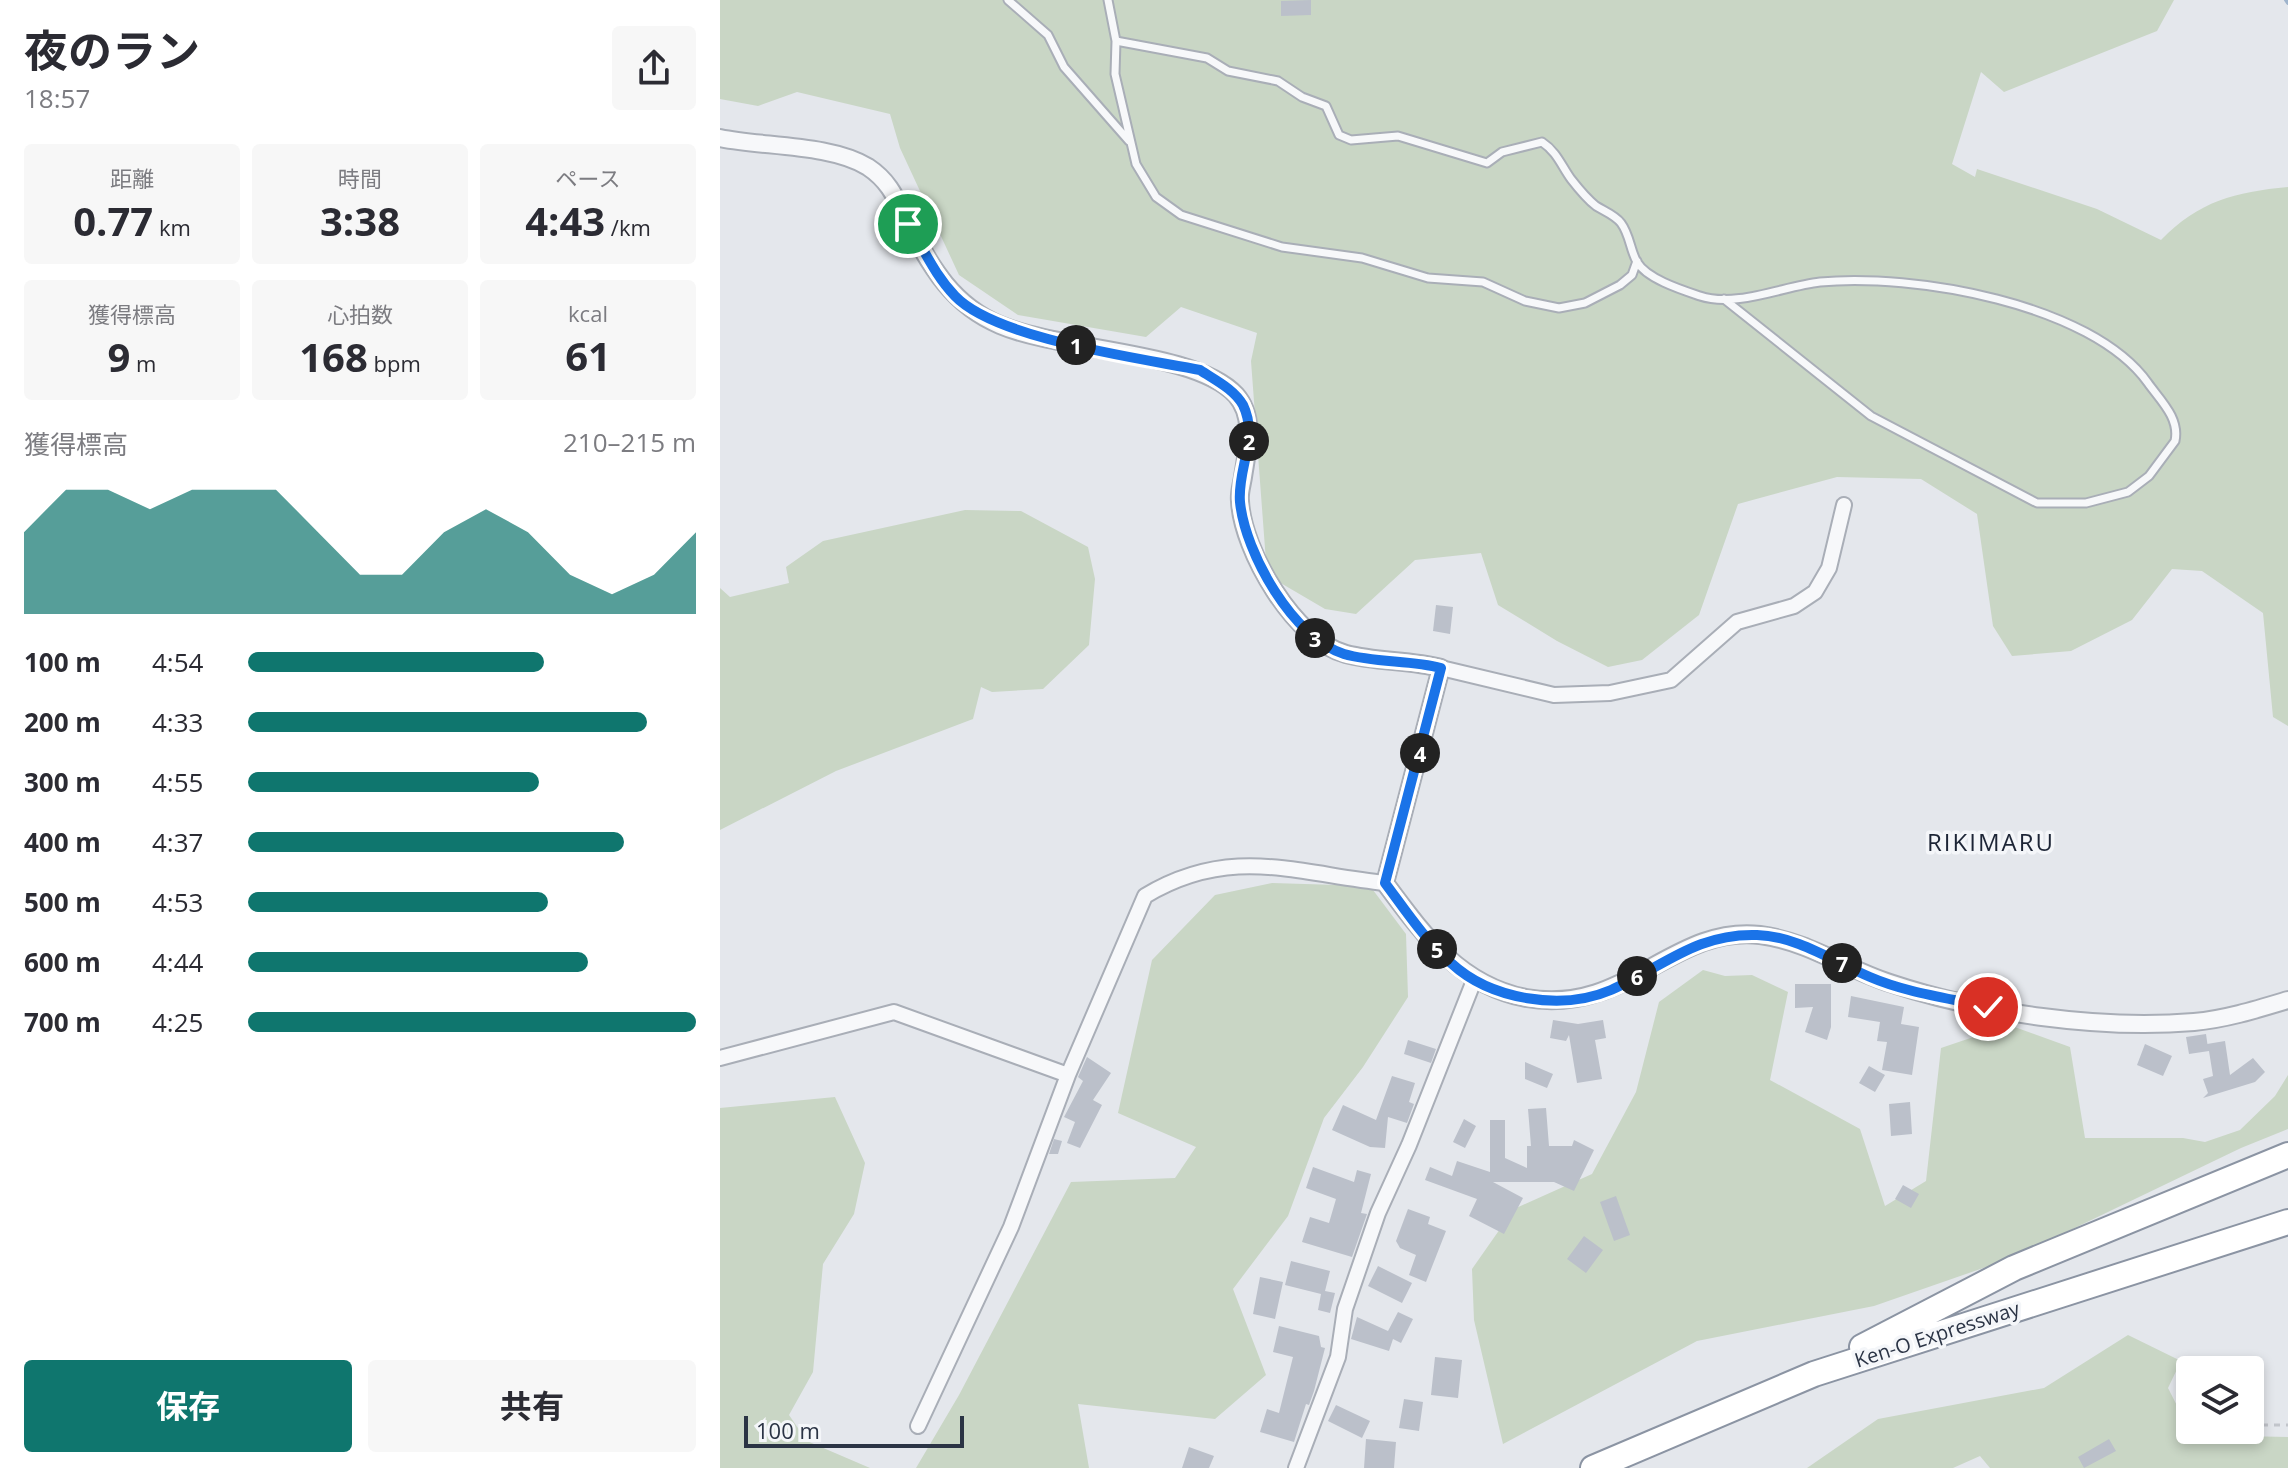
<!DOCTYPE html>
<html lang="ja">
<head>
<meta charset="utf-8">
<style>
	:root { --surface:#fff; --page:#f7f7f7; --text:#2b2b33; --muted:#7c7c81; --accent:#0f766e }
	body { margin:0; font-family:"Open Sans","Noto Sans JP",sans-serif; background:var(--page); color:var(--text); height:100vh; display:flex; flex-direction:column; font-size:30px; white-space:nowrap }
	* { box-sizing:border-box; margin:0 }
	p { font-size:26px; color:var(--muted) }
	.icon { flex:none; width:44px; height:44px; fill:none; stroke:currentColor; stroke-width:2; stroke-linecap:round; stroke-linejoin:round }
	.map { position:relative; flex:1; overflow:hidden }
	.sheet { display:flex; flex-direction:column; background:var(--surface); width:720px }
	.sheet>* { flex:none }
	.buttons { position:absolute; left:1456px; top:1356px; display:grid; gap:16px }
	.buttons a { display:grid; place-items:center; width:88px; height:88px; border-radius:8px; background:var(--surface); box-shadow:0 4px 12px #0003; font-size:40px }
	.scale { position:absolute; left:24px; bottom:20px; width:220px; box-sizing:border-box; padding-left:8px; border:4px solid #2b3445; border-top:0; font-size:22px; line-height:28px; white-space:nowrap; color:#2b3445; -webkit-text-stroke:6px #f4f6f9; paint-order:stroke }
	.pin { position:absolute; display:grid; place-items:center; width:68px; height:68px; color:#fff; margin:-34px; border:4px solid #fff; border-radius:50%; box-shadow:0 2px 8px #0007 }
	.km { position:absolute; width:40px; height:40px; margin:-20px; border-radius:50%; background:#222; color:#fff; font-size:22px; line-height:40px; text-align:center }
	.round { display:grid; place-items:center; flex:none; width:84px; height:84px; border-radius:8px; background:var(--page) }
	.summary { display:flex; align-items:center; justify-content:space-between; height:136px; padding:0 24px }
	h1 { font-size:44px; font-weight:700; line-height:60px }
	.stats { display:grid; grid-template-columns:repeat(3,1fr); gap:12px; height:136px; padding:8px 24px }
	.stats div { display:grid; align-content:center; border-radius:8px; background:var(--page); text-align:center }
	.stats b { font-size:40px; font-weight:700 }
	.stats small { font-size:22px; font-weight:400 }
	.stats p { font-size:22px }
	.chart { height:224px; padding:16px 24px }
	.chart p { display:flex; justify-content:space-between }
	.chart svg { width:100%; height:144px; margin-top:8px; fill:var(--accent); opacity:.7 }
	.primary-button { display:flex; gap:16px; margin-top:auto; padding:16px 24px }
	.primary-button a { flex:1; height:92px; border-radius:8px; background:var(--accent); color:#fff; font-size:32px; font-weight:700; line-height:92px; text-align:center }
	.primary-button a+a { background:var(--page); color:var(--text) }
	ul { padding:0 24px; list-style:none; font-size:26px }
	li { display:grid; grid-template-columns:128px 96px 1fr; align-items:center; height:60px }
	li i { height:20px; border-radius:10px; background:var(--accent) }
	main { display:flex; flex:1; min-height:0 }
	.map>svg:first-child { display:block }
	.green { fill:#c9d6c5 }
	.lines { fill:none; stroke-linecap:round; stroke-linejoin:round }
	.stream { stroke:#9fb4cc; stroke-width:4 }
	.building { fill:#bbc0ca }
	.service-casing { stroke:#a9aeb7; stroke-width:11 }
	.minor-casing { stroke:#a9aeb7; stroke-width:18 }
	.tertiary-casing { stroke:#a9aeb7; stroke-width:20 }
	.motorway-casing { stroke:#8b94a3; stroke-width:28 }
	.path { stroke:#c2c5cb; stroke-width:3; stroke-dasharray:6 6; stroke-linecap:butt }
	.service { stroke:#f7f8fa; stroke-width:7 }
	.minor { stroke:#f7f8fa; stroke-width:14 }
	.tertiary { stroke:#f7f8fa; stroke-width:16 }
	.motorway { stroke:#fff; stroke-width:24 }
	.route-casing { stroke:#fff; stroke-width:16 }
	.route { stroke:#1a73e8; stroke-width:10 }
	.labels { text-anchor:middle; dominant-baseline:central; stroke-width:7; stroke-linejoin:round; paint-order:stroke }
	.street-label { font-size:20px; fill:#2b3445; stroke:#f4f6f9 }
	.quarter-label { font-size:24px; letter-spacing:2px; fill:#1d2536; stroke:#f4f6f9 }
</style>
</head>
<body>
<main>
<section class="sheet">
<div class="summary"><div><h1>夜のラン</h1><p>18:57</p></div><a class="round"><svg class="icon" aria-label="share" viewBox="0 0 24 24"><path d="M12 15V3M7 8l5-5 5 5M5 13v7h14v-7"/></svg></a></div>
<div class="stats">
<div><p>距離</p><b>0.77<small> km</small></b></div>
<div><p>時間</p><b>3:38</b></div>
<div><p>ペース</p><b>4:43<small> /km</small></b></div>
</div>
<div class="stats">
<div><p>獲得標高</p><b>9<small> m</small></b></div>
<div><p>心拍数</p><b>168<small> bpm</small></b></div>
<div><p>kcal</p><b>61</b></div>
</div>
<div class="chart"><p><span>獲得標高</span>210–215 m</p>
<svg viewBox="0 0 160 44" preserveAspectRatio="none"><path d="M0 44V19L10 6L20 6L30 12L40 6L50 6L60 6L70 19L80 32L90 32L100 19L110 12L120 19L130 32L140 38L150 32L160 19V44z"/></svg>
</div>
<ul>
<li><b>100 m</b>4:54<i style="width:66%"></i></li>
<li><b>200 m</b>4:33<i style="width:89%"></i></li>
<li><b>300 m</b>4:55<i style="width:65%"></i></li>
<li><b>400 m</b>4:37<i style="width:84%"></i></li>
<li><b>500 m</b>4:53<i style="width:67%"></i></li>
<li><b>600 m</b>4:44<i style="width:76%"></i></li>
<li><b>700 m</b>4:25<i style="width:100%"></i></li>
</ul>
<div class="primary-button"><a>保存</a><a>共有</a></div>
</section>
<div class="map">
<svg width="1568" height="1468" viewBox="0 0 1568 1468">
	<rect width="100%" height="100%" fill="#e4e7ec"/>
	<path class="green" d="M0,0H1454L1437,31L1284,92L1261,72L1232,164L1255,177L1257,169L1377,209L1441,240C1479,201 1515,192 1568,187V726L1553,717L1543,613L1482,571L1452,569L1412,620L1351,651L1292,656L1273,626L1257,514L1201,479L1117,477L1018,504L979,615L922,660L888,667L837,641L778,605L761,553L695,560L636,614L605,609L547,575L531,361L537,333L461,307L426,337L298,315L239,275L180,148L170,114L77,92L38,106L0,99Z
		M245,510L301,511L368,547L375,579L369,645L323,689L272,692L261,687L253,719L116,771L0,830V588L10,597L69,583L66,567L103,541Z
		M552,883L650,886L686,934L688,997L643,1067L604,1118L568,1216L513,1289L546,1375L495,1419L358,1404L369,1468H196L239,1395L351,1182L455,1178L476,1147L398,1113L432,960L495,895Z
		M983,970L1005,976L1032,975L1068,992L1050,1080L1140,1129L1165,1206L1206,1181L1221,1048L1289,1025L1350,1047L1365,1138H1463L1485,1142L1520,1130L1555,1096L1568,1075V1129L1521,1148L1292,1258L1154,1306L977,1341L783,1444L754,1320L752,1269L794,1209L872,1174L916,1092L939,1002Z
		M115,1097L145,1163L134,1214L103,1264L93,1372L69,1415L87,1441L150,1468H0V1108Z
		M1408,1335L1461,1361L1448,1388L1472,1435L1568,1437V1468H1270L1260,1456L1233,1468H1087L1158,1419L1324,1388Z"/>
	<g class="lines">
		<path class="stream" d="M1566,0L1568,3"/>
	</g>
	<path class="building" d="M591,0V15L561,16V1Z
		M716,605L733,607L730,634L713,631Z
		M1075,984H1111V1027L1107,1040L1085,1032L1093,1007L1075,1008Z
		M1131,996L1184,1007L1181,1024L1199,1027L1192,1075L1162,1070L1167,1042L1157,1041L1160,1022L1128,1017Z
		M833,1020L858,1024L883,1020L886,1038L875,1040L882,1079L857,1083L849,1035L846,1041L830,1038Z
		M1486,1034L1488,1048L1487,1044L1505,1041L1510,1075L1533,1058L1545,1072L1535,1082L1483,1098L1488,1093L1483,1079L1493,1076L1489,1051L1469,1054L1466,1037Z
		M688,1040L716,1049L711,1063L684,1054Z
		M1425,1044L1452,1056L1443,1076L1417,1065Z
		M367,1057L391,1073L373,1100L382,1105L360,1148L347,1143L355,1122L344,1117L363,1081L358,1077Z
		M805,1062L833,1074L827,1088L805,1079Z
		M1149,1066L1165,1075L1155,1092L1139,1083Z
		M672,1076L695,1083L689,1102L694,1104L687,1123L668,1117L665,1148L650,1147L612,1130L623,1105L656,1120Z
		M1190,1102L1192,1134L1171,1136L1169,1104Z
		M826,1108L829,1146H852L854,1140L874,1150L854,1191L834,1182H773L803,1198L784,1234L749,1216L757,1199L705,1180L710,1167L732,1176L737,1161L770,1172V1120H785V1158L807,1168V1146H811L808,1109Z
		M744,1119L756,1126L745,1148L733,1142Z
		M334,1139L342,1141L338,1154H329Z
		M593,1167L634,1182L637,1170L651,1174L641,1213L647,1214L632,1257L582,1242L590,1217L609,1223L616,1199L586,1188Z
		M1183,1185L1199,1194L1191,1208L1175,1199Z
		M896,1196L910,1235L894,1241L880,1202Z
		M688,1209L710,1217L708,1224L726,1231L706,1282L689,1275L696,1255L680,1248L676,1241Z
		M864,1236L883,1250L866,1273L847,1259Z
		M571,1261L610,1271L605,1291L615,1293L610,1313L598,1310L601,1294L565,1285Z
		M658,1266L692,1283L682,1303L648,1286Z
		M540,1277L563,1282L555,1319L533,1314Z
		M678,1312L693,1319L681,1343L673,1339L669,1351L631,1339L637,1317L668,1331Z
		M559,1326L599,1336L601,1347L605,1348L594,1391L589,1405L586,1404L574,1442L540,1432L547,1409L559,1413L573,1357L553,1352Z
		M715,1357L742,1360L738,1398L711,1395Z
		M684,1399L703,1402L699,1431L679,1428Z
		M616,1405L650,1421L642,1438L608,1421Z
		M646,1439L676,1442L674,1468H644Z
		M1389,1439L1396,1451L1364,1468L1358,1457Z
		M469,1447L494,1456L489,1468H462Z"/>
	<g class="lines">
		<defs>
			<path id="service" d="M288,0L328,35L344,67L409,141
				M388,0L396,41L395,74L416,164L436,197L461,215L562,247L642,258L708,278L763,282L805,301L839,308L865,303L900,285L912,275L917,261
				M396,41L487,58L508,71L558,81L582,97L606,106L619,135L631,140L678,136L767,163L782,152L822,142C837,152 841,165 851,179C858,188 867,199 876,206C884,211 895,215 901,223C910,235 910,250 917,262C927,279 962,290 980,296C1016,308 1064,286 1100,282C1192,273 1371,303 1428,383C1440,400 1460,418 1455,441L1429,476L1408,492L1366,503H1317L1151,416L1004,299"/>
			<path id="minor" d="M721,668L834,695L890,693L951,680L1017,622L1074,606L1095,592L1109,568L1124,505
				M0,1058L174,1012L348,1075
				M198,1426L291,1227L348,1075L425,896C510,845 574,873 665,883
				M576,1468L618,1357L625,1309L658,1213L689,1145L755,978"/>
			<path id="tertiary" d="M0,138C43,147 111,144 148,167C172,183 177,202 189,225C211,268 234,306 280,325C340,351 476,351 516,395C536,418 527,450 523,477C522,484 519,493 520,501C522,550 575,641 626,654C657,662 690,660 721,668L665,883C703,934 739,985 806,998C906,1016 952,925 1040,935C1087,941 1126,969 1170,983C1260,1013 1379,1030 1474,1022C1506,1019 1538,1009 1568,1000"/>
			<path id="motorway" d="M1142,1347L1294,1268L1568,1155
				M873,1468L1094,1374L1568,1222"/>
		</defs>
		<use href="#service" class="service-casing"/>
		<use href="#minor" class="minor-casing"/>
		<use href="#tertiary" class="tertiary-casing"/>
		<use href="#motorway" class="motorway-casing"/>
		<path class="path" d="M1530,1425H1568"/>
		<use href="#service" class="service"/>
		<use href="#minor" class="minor"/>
		<use href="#tertiary" class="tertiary"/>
		<use href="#motorway" class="motorway"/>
	</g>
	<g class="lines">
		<defs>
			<path id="route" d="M188,224C204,249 214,274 235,296C276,339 419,358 480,370C495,380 514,389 523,405C539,438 517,469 520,502C525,553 573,638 624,654C655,663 690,660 721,668L665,883C686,911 705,940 731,963C771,1000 842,1011 891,990C943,967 976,933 1037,935C1077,936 1114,962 1150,977C1187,993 1229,998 1268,1007"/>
		</defs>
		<use href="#route" class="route-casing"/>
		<use href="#route" class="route"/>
	</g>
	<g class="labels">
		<g class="street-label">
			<text transform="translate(1217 1334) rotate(-18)">Ken-O Expressway</text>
		</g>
		<g class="quarter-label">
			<text x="1271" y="841">RIKIMARU</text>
		</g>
	</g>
</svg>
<div class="buttons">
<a><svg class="icon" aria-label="layers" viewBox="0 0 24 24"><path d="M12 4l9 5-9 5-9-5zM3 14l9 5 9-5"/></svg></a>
</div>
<div class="scale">100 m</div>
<div class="pin" style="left:188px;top:224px;background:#1e9e55"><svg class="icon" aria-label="arrive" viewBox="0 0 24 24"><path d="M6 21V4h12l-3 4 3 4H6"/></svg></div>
<div class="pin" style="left:1268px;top:1007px;background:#d93025"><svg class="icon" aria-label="check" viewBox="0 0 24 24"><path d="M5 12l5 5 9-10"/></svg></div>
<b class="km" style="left:356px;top:345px">1</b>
<b class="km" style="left:529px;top:441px">2</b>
<b class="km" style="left:595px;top:638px">3</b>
<b class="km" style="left:700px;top:753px">4</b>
<b class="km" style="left:717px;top:949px">5</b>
<b class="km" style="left:917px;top:976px">6</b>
<b class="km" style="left:1122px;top:963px">7</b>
</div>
</main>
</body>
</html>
